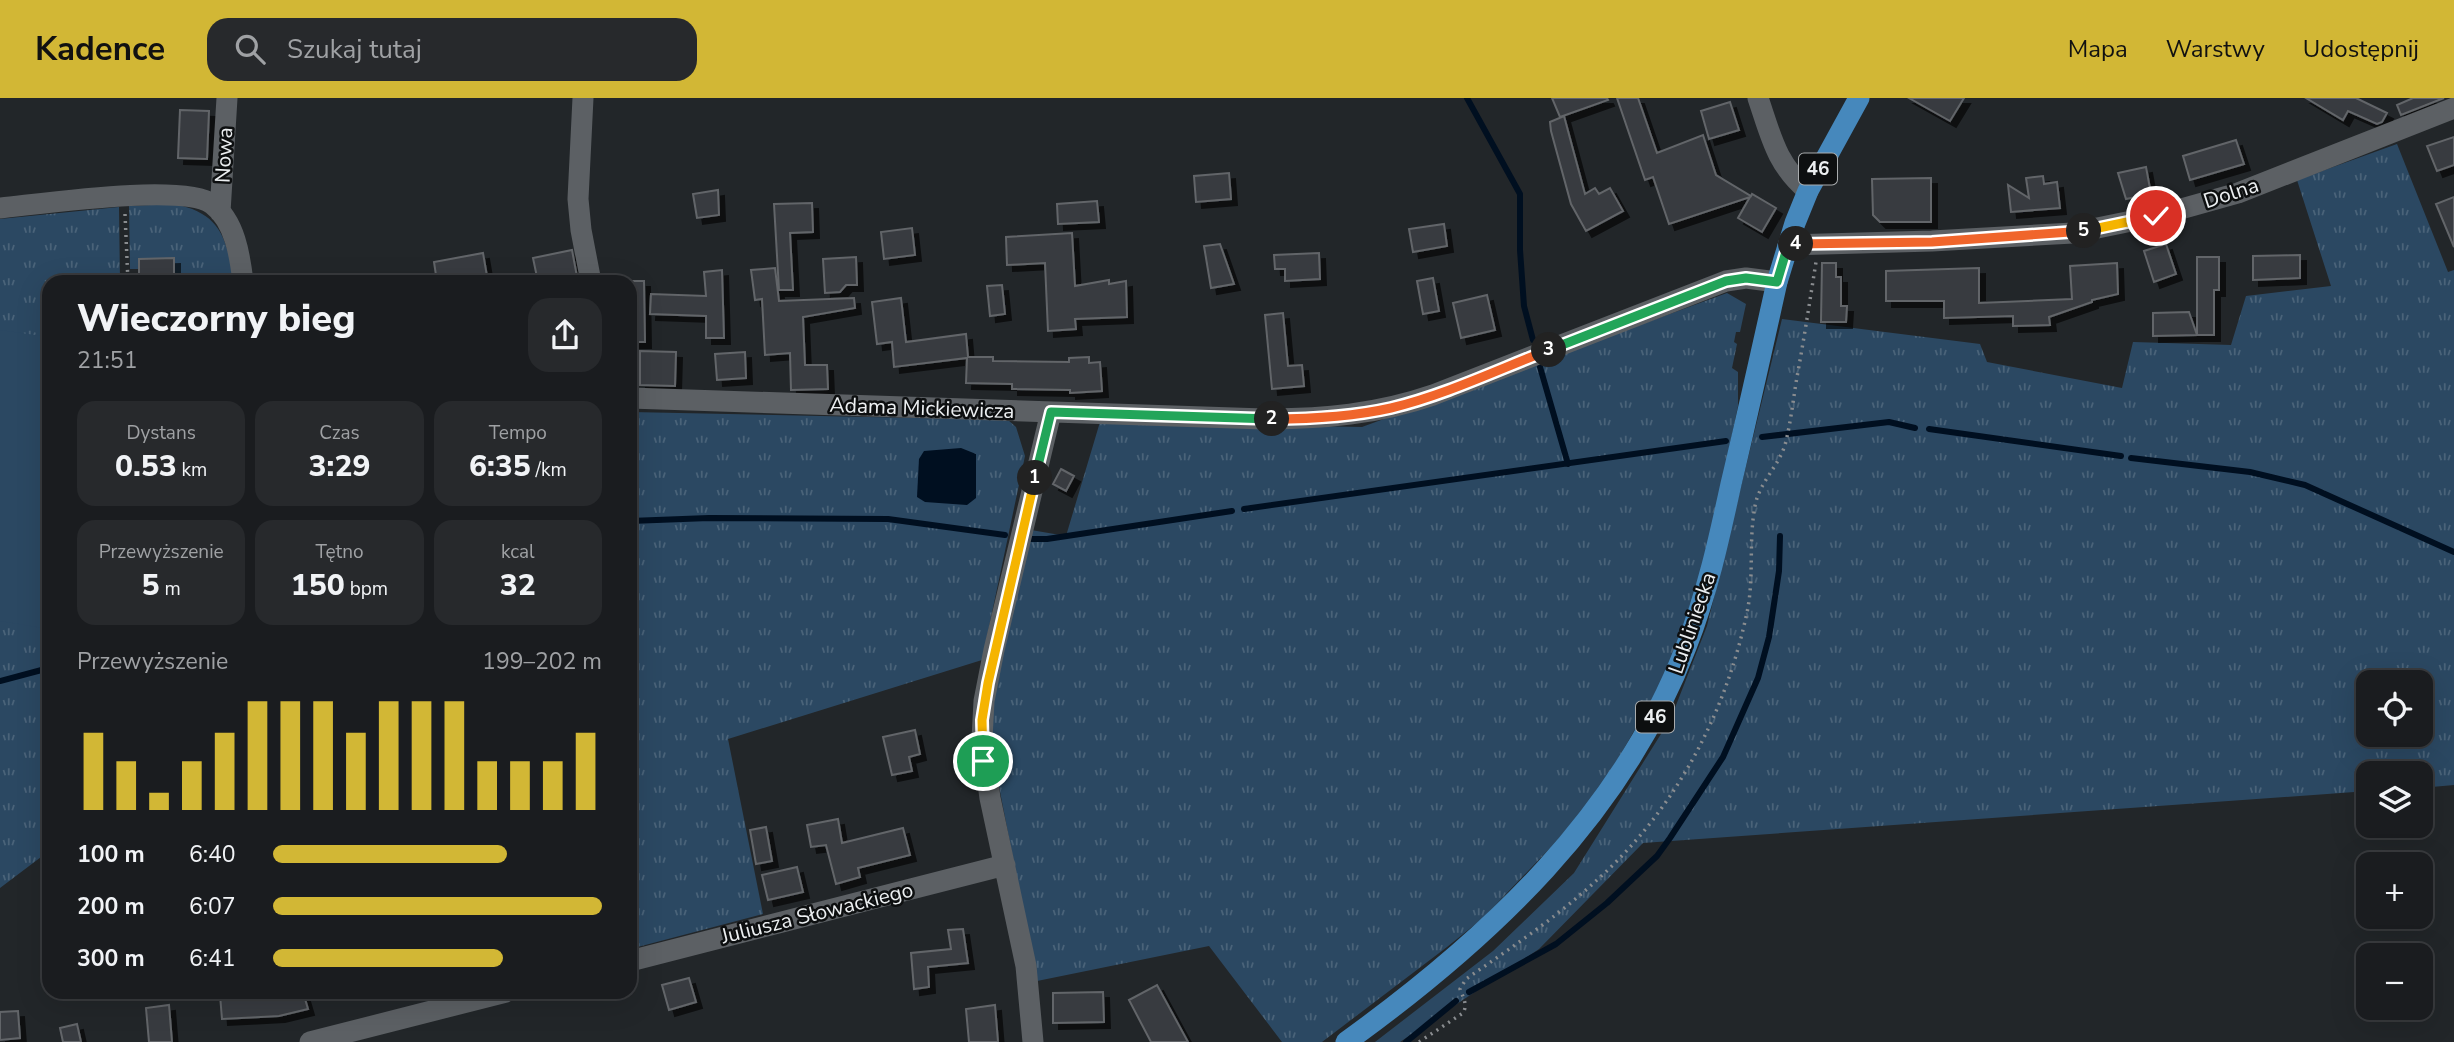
<!DOCTYPE html>
<html lang="pl">
<head>
<meta charset="utf-8">
<style>
	:root { --surface:#1a1c1f; --page:#27292c; --text:#f1f3f6; --muted:#9fa1a4; --line:#383a3d; --accent:#d2b735 }
	body { margin:0; font-family:"Nunito Sans",sans-serif; background:var(--page); color:var(--text); height:100vh; display:flex; flex-direction:column; font-size:26px; white-space:nowrap }
	* { box-sizing:border-box; margin:0 }
	p { font-size:23px; color:var(--muted) }
	.icon { flex:none; width:38px; height:38px; fill:none; stroke:currentColor; stroke-width:2; stroke-linecap:round; stroke-linejoin:round }
	.map { position:relative; flex:1; overflow:hidden }
	.sheet { position:absolute; left:42px; top:177px; width:595px; height:724px; display:flex; flex-direction:column; background:var(--surface); border-radius:21px; box-shadow:0 7px 28px #0002,0 0 0 2px var(--line) }
	.sheet>* { flex:none }
	.tools { position:absolute; left:2356px; top:572px; display:grid; gap:14px }
	.tools a { display:grid; place-items:center; width:77px; height:77px; border-radius:14px; background:var(--surface); box-shadow:0 7px 28px #0002,0 0 0 2px var(--line); font-size:35px }
	.pin { position:absolute; display:grid; place-items:center; width:60px; height:60px; color:#fff; margin:-30px; border:4px solid #fff; border-radius:50%; box-shadow:0 2px 7px #0007 }
	.km { position:absolute; width:35px; height:35px; margin:-18px; border-radius:50%; background:#222; color:#fff; font-size:19px; line-height:35px; text-align:center }
	.round { display:grid; place-items:center; flex:none; width:74px; height:74px; border-radius:21px; background:var(--page) }
	.head { display:flex; align-items:center; justify-content:space-between; height:119px; padding:0 35px }
	h1 { font-size:38px; font-weight:800; line-height:52px }
	.metrics { display:grid; grid-template-columns:repeat(3,1fr); gap:10px; height:119px; padding:7px 35px }
	.metrics div { display:grid; align-content:center; border-radius:18px; background:var(--page); text-align:center }
	.metrics b { font-size:30px; font-weight:800 }
	.metrics small { font-size:19px; font-weight:400 }
	.metrics p { font-size:19px }
	.chart { height:196px; padding:14px 35px }
	.chart p { display:flex; justify-content:space-between }
	.chart svg { width:100%; height:126px; margin-top:7px; stroke:var(--accent); stroke-width:6 }
	ul { padding:0 35px; list-style:none; font-size:23px }
	li { display:grid; grid-template-columns:112px 84px 1fr; align-items:center; height:52px }
	li i { height:18px; border-radius:9px; background:var(--accent) }
	header { display:flex; align-items:center; gap:42px; box-sizing:border-box; height:98px; padding:0 35px; background:var(--accent); color:#111 }
	header strong { font-size:33px }
	nav { display:flex; gap:38px; margin-inline-start:auto; font-size:24px }
	.search { width:490px; height:63px; background:var(--page); display:flex; align-items:center; gap:18px; box-sizing:border-box; padding:0 24px; border-radius:21px; color:var(--muted); font-size:26px }
	.map>svg:first-child { display:block }
	.grass { fill:url(#grass-tufts); fill-rule:evenodd }
	.pitch { fill:#2b4862 }
	.water { fill:#000f20 }
	.lines { fill:none; stroke-linecap:round; stroke-linejoin:round }
	.stream { stroke:#000f20; stroke-width:6 }
	.building { fill:#383b3f; stroke:#626569; stroke-width:2; filter:url(#shadow) }
	.path { stroke:#8a8d90; stroke-width:3.5; stroke-dasharray:2 5; stroke-linecap:butt }
	.minor { stroke:#5c6064; stroke-width:21 }
	.major { stroke:#4688bc; stroke-width:21 }
	.split-1-casing { stroke:#fff; stroke-width:14 }
	.split-2-casing { stroke:#fff; stroke-width:14 }
	.split-3-casing { stroke:#fff; stroke-width:14 }
	.split-4-casing { stroke:#fff; stroke-width:14 }
	.split-5-casing { stroke:#fff; stroke-width:14 }
	.split-6-casing { stroke:#fff; stroke-width:14 }
	.split-1 { stroke:#f5b400; stroke-width:9 }
	.split-2 { stroke:#22a559; stroke-width:9 }
	.split-3 { stroke:#f0652b; stroke-width:9 }
	.split-4 { stroke:#22a559; stroke-width:9 }
	.split-5 { stroke:#f0652b; stroke-width:9 }
	.split-6 { stroke:#f5b400; stroke-width:9 }
	.labels { text-anchor:middle; dominant-baseline:central; stroke-width:5; stroke-linejoin:round; paint-order:stroke }
	.shield { fill:#0d0f10; stroke:#a9acae; stroke-width:2 }
	.shield-label { font-size:19px; font-weight:bold; fill:#eceff1 }
	.street-label { font-size:21px; fill:#eceff1; stroke:#0d0f10 }
</style>
</head>
<body>
<header>
<strong>Kadence</strong>
<div class="search"><svg class="icon" aria-label="search" viewBox="0 0 24 24"><circle cx="10" cy="10" r="6"/><path d="M15 15l6 6"/></svg>Szukaj tutaj</div>
<nav><a>Mapa</a><a>Warstwy</a><a>Udostępnij</a></nav>
</header>
<div class="map">
<svg width="2454" height="944" viewBox="0 0 2454 944">
	<defs>
		<pattern id="grass-tufts" width="24" height="20" patternUnits="userSpaceOnUse" patternTransform="scale(1.75)"><rect width="24" height="20" fill="#2b4862"/><path d="M3 7l-1-3M5 7V3M7 7l1-3M15 17l-1-3M17 17v-4M19 17l1-3" fill="none" stroke="#4a6379"/></pattern>
		<filter id="shadow"><feDropShadow dx="6" dy="6" stdDeviation="0" flood-color="#0009"/></filter>
	</defs>
	<rect width="100%" height="100%" fill="#222629"/>
	<path class="grass" d="M2397,46L2448,174L2454,172V687L2420,690V676H2368V693L1643,745L1539,851L1400,944H1375L1493,853L1574,775L1671,620L1707,528L1782,221L1980,246L1987,264L2122,290L2133,244L2231,247L2246,198L2331,188L2297,82ZM2368,584H2420V637H2368Z
		M174,106C219,115 225,137 234,178L174,181V161H139V171H130L129,108Z
		M119,109L120,184H49V652L45,756L0,790V121Z
		M1727,195L1746,206L1740,234H1736L1734,244L1737,246L1732,270L1738,274V308L1708,450L1672,567L1615,666L1589,706L1550,750L1483,820L1447,849L1322,944H1282L1209,848L1037,883L988,632L996,581L1031,432L1066,438L1100,324L1362,329Z
		M630,314L1008,322L1016,329L1025,358L982,562L728,641L763,816L630,851Z"/>
	<path class="pitch" d="M0,232L49,239V531L0,523Z"/>
	<path class="water" d="M961,350L976,356V400L967,407L925,404L917,399L919,361L924,353Z"/>
	<g class="lines">
		<path class="stream" d="M1467,0L1520,96V152L1524,208L1533,242
			M1540,269L1568,366
			M1929,331L2121,358
			M1762,339L1889,324L1915,330
			M2131,360L2250,374L2305,387L2454,454
			M1244,411L1726,343
			M630,423L709,420L888,421L1005,437
			M1031,441H1047L1232,413
			M0,583L49,570
			M1469,894L1556,846L1607,805L1657,758L1670,740L1723,659L1758,580L1769,539L1779,473L1780,438
			M1406,944L1456,903"/>
	</g>
	<path class="building" d="M1552,0H1607L1608,2L1560,19Z
		M1617,0H1638L1657,55L1703,37L1716,77L1751,98L1752,96L1776,110L1762,134L1738,120L1750,99L1669,126L1653,79L1645,82Z
		M1909,0H1964L1950,23Z
		M2306,0H2356L2387,15L2382,24L2377,26L2348,13L2343,22Z
		M2413,0H2444L2401,17L2397,7Z
		M1730,4L1739,32L1709,41L1701,13Z
		M180,12L209,13L207,61L178,60Z
		M1564,18L1585,96L1595,90L1599,96L1610,90L1623,113L1586,133L1571,106L1551,33L1550,24Z
		M2454,39V67L2437,73L2427,48Z
		M2236,42L2244,66L2190,82L2183,58Z
		M2146,69L2151,96L2126,101L2118,75Z
		M1229,75L1231,101L1196,104L1194,78Z
		M2043,78L2044,86L2057,84L2060,110L2011,114L2008,87L2029,100L2026,80Z
		M1931,80V124H1880L1873,117L1872,81Z
		M718,92L719,117L697,120L693,96Z
		M2454,99V149L2436,106Z
		M1097,103L1099,124L1058,126L1057,106Z
		M812,105L813,134L790,135L793,192H779L774,106Z
		M1444,126L1447,148L1413,154L1409,131Z
		M912,130L915,157L884,161L881,134Z
		M1072,135L1075,188L1109,182V186L1126,183L1127,219L1075,221L1076,231L1048,233L1045,165L1007,167L1006,139Z
		M1220,146L1234,186L1211,190L1204,148Z
		M2166,146L2176,176L2154,184L2144,153Z
		M572,152L578,184H538L533,160Z
		M483,155L488,184H437L434,164Z
		M1319,155L1320,181L1285,183V171H1275L1274,157Z
		M2300,157V180L2253,182V158Z
		M856,159L857,187H846L840,194L825,195L823,161Z
		M2197,159H2219V192H2214V237H2197Z
		M174,160V184H139V161Z
		M1822,165H1836V179H1841V208H1847L1846,224H1821Z
		M2117,165L2118,196L2092,202V204L2049,219L2050,227L2013,228V218L1944,220V203H1886V173L1979,170V205L2072,201L2070,168Z
		M775,170L779,203L854,200L855,210L803,219L805,267H827L828,291L791,292L790,255L765,257L762,201L755,202L751,172Z
		M722,172L724,240H706V218L650,216L651,196L706,198L704,174Z
		M1433,180L1439,213L1423,216L1417,183Z
		M630,183H644L645,244H630Z
		M1002,187L1005,216L990,218L987,188Z
		M1487,197L1495,232L1461,240L1453,205Z
		M901,200L906,244L966,236L968,259H993V263L1069,264V260L1089,259V265L1100,264L1102,293L1070,295V292L1012,291V286L966,285L967,260L894,269L892,244L877,246L872,204Z
		M2189,214L2197,237L2153,238V215Z
		M1283,215L1288,268L1302,267L1304,288L1272,291L1265,217Z
		M640,253L676,254L675,288L640,287Z
		M745,254L746,280L717,282L715,256Z
		M1061,371L1074,378L1066,393L1053,386Z
		M915,632L920,656L909,659L912,673L892,677L883,639Z
		M838,721L842,745L903,730L910,757L858,770L860,779L836,786L826,747L811,749L807,727Z
		M766,729L772,763L756,766L750,732Z
		M797,769L803,794L768,802L762,777Z
		M963,831L968,865L928,869L929,889L914,891L911,855L951,851L948,832Z
		M689,880L696,904L669,912L662,887Z
		M1157,887L1188,944H1151L1129,902Z
		M245,894H303L308,911L279,918L222,921L220,897Z
		M1103,894L1104,924L1053,925V895Z
		M169,907L172,944H149L146,910Z
		M995,907L998,944H969L966,911Z
		M18,913L20,940L0,942V914Z
		M77,926L81,944H63L60,930Z"/>
	<g class="lines">
		<path class="path" d="M125,116L128,184
			M1419,944L1463,915C1468,907 1463,899 1460,891L1466,881C1511,850 1557,819 1597,782C1674,713 1724,619 1746,519C1755,482 1748,445 1755,408C1759,385 1778,369 1785,347C1791,324 1793,302 1797,279C1804,241 1810,202 1816,164"/>
		<path class="minor" d="M583,0L578,101L581,132L591,184
			M1758,0C1771,38 1776,66 1808,93
			M0,110C41,106 183,85 212,106C235,123 240,158 243,184
			M220,114L227,0
			M1788,147L1932,143L2073,135L2156,118L2238,95L2454,10
			M630,300L1264,321C1323,321 1378,316 1433,297L1726,183L1746,180L1777,184
			M630,863L1005,767
			M310,944L506,894
			M1033,944L1026,868L990,700L982,641L984,603L994,552L1051,314"/>
		<path class="major" d="M1346,944C1489,841 1622,717 1686,549C1707,496 1719,441 1731,386C1747,319 1762,251 1777,184L1795,125L1808,93L1859,0"/>
	</g>
	<g class="lines">
		<defs>
			<path id="split-1" d="M983,663L982,622L988,585L1035,380"/>
			<path id="split-2" d="M1035,380L1051,314L1272,321"/>
			<path id="split-3" d="M1272,321C1312,321 1351,319 1391,310C1445,297 1497,272 1549,252"/>
			<path id="split-4" d="M1549,252L1726,183L1746,180L1777,184L1788,147L1796,146"/>
			<path id="split-5" d="M1796,146L1932,144L2084,133"/>
			<path id="split-6" d="M2084,133L2156,118"/>
		</defs>
		<use href="#split-1" class="split-1-casing"/>
		<use href="#split-2" class="split-2-casing"/>
		<use href="#split-3" class="split-3-casing"/>
		<use href="#split-4" class="split-4-casing"/>
		<use href="#split-5" class="split-5-casing"/>
		<use href="#split-6" class="split-6-casing"/>
		<use href="#split-1" class="split-1"/>
		<use href="#split-2" class="split-2"/>
		<use href="#split-3" class="split-3"/>
		<use href="#split-4" class="split-4"/>
		<use href="#split-5" class="split-5"/>
		<use href="#split-6" class="split-6"/>
	</g>
	<g class="labels">
		<g class="shield">
			<rect x="1799" y="55.5" width="38" height="31" rx="5"/>
			<rect x="1636" y="603.5" width="38" height="31" rx="5"/>
		</g>
		<g class="shield-label">
			<text x="1818" y="71">46</text>
			<text x="1655" y="619">46</text>
		</g>
		<g class="street-label">
			<text transform="translate(224 57) rotate(-87)">Nowa</text>
			<text transform="translate(2231 95) rotate(-18)">Dolna</text>
			<text transform="translate(922 310) rotate(2)">Adama Mickiewicza</text>
			<text transform="translate(1692 525) rotate(-71)">Lubliniecka</text>
			<text transform="translate(817 815) rotate(-14)">Juliusza Słowackiego</text>
		</g>
	</g>
</svg>
<div class="tools">
<a><svg class="icon" aria-label="locate" viewBox="0 0 24 24"><circle cx="12" cy="12" r="6"/><path d="M12 2v4M12 18v4M2 12h4M18 12h4"/></svg></a>
<a><svg class="icon" aria-label="layers" viewBox="0 0 24 24"><path d="M12 4l9 5-9 5-9-5zM3 14l9 5 9-5"/></svg></a>
<a>+</a>
<a>−</a>
</div>
<div class="pin" style="left:983px;top:663px;background:#1e9e55"><svg class="icon" aria-label="arrive" viewBox="0 0 24 24"><path d="M6 21V4h12l-3 4 3 4H6"/></svg></div>
<div class="pin" style="left:2156px;top:118px;background:#d93025"><svg class="icon" aria-label="check" viewBox="0 0 24 24"><path d="M5 12l5 5 9-10"/></svg></div>
<b class="km" style="left:1035px;top:380px">1</b>
<b class="km" style="left:1272px;top:321px">2</b>
<b class="km" style="left:1549px;top:252px">3</b>
<b class="km" style="left:1796px;top:146px">4</b>
<b class="km" style="left:2084px;top:133px">5</b>
<section class="sheet">
<div class="head"><div><h1>Wieczorny bieg</h1><p>21:51</p></div><a class="round"><svg class="icon" aria-label="share" viewBox="0 0 24 24"><path d="M12 15V3M7 8l5-5 5 5M5 13v7h14v-7"/></svg></a></div>
<div class="metrics">
<div><p>Dystans</p><b>0.53<small> km</small></b></div>
<div><p>Czas</p><b>3:29</b></div>
<div><p>Tempo</p><b>6:35<small> /km</small></b></div>
</div>
<div class="metrics">
<div><p>Przewyższenie</p><b>5<small> m</small></b></div>
<div><p>Tętno</p><b>150<small> bpm</small></b></div>
<div><p>kcal</p><b>32</b></div>
</div>
<div class="chart"><p><span>Przewyższenie</span>199–202 m</p>
<svg viewBox="0 0 160 44" preserveAspectRatio="none"><path d="M5 44V17M15 44V27M25 44V38M35 44V27M45 44V17M55 44V6M65 44V6M75 44V6M85 44V17M95 44V6M105 44V6M115 44V6M125 44V27M135 44V27M145 44V27M155 44V17"/></svg>
</div>
<ul>
<li><b>100 m</b>6:40<i style="width:71%"></i></li>
<li><b>200 m</b>6:07<i style="width:100%"></i></li>
<li><b>300 m</b>6:41<i style="width:70%"></i></li>
</ul>
</section>
</div>
</body>
</html>
